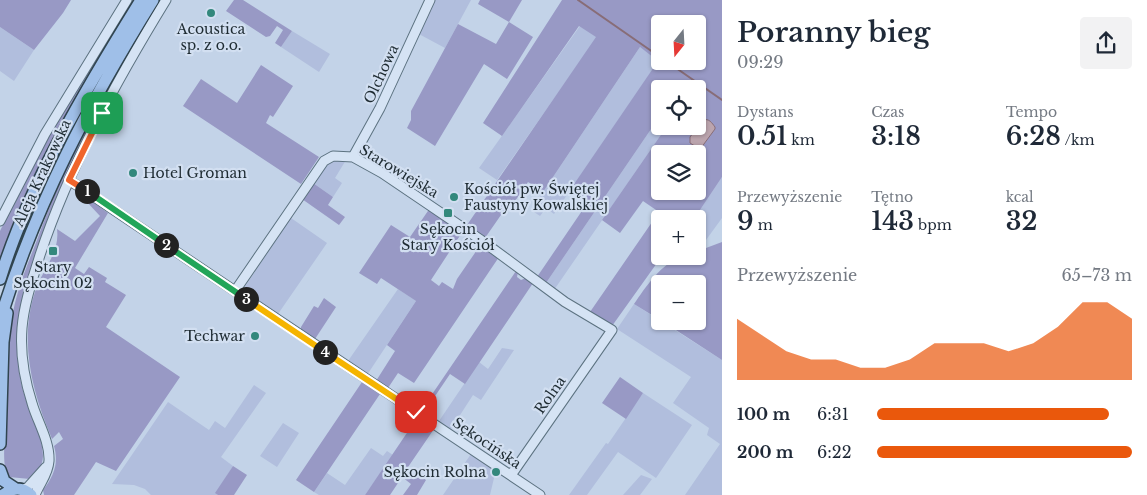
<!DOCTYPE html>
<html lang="pl">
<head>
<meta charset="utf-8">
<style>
	:root { --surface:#fff; --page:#f2f2f3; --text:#1f2937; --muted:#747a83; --accent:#ea580c }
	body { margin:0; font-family:"Libre Baskerville",serif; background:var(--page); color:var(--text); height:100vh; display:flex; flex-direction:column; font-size:19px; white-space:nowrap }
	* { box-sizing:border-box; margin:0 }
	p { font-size:16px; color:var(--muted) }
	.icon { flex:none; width:28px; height:28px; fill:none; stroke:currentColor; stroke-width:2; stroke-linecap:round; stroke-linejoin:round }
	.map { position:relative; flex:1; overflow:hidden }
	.drawer { display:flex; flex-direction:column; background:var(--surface); width:425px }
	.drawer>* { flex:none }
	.needle { width:32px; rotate:198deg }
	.fabs { position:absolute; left:651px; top:15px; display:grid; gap:10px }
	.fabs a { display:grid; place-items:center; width:55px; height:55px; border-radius:5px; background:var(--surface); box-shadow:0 1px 4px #0004; font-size:25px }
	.pin { position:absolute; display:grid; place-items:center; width:42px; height:42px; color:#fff; margin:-21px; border-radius:10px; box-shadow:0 2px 8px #0006 }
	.km { position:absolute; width:25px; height:25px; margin:-12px; border-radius:50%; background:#222; color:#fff; font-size:14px; line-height:25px; text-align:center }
	.round { display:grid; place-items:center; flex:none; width:52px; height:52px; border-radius:5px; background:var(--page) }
	.overview { display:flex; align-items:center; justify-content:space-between; height:85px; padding:0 15px }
	h1 { font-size:28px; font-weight:600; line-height:38px }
	.metrics { display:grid; grid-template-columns:repeat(3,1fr); gap:8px; height:85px; padding:5px 15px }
	.metrics div { display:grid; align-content:center }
	.metrics b { font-size:25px; font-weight:600 }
	.metrics small { font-size:14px; font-weight:400 }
	.metrics p { font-size:14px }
	.chart { height:140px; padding:10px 15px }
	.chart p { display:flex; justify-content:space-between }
	.chart svg { width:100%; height:90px; margin-top:5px; fill:var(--accent); opacity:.7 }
	ul { padding:0 15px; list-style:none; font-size:16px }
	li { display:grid; grid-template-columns:80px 60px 1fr; align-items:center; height:38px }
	li i { height:12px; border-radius:6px; background:var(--accent) }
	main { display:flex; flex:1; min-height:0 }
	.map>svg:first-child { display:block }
	.farmland { fill:#b1bedd }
	.green { fill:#9899c5; fill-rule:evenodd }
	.water { fill:#bca5ae; stroke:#886d77 }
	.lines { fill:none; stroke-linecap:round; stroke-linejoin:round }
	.stream { stroke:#886d77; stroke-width:2 }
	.minor-casing { stroke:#5c7280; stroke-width:11 }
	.major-casing { stroke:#30444f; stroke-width:14 }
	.minor { stroke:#d5e3f4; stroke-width:9 }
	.major { stroke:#9fbfe8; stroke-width:11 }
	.split-1-casing { stroke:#fff; stroke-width:10 }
	.split-2-casing { stroke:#fff; stroke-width:10 }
	.split-3-casing { stroke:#fff; stroke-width:10 }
	.split-4-casing { stroke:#fff; stroke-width:10 }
	.split-5-casing { stroke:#fff; stroke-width:10 }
	.split-1 { stroke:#f0652b; stroke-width:6 }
	.split-2 { stroke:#22a559; stroke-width:6 }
	.split-3 { stroke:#22a559; stroke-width:6 }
	.split-4 { stroke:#f5b400; stroke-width:6 }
	.split-5 { stroke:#f5b400; stroke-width:6 }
	.poi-dot { fill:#33887c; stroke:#d2dff1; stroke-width:2 }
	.labels { text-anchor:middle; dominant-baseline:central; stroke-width:4.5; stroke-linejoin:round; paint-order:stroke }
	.poi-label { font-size:14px; fill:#1e2b32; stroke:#d2dff1 }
	.street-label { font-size:14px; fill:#1e2b32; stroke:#d2dff1 }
</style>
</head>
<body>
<main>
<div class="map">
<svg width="722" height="495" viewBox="0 0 722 495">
	<rect width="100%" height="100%" fill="#c3d3e8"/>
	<path class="farmland" d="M434,0H471L445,48L417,33Z
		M580,26L597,37L497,180L479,168Z
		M0,27L34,50L14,81L0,71Z
		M292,31L330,54L319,72L281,47Z
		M640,47L659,60L554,214L546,208L540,216L531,210Z
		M660,116V126H667L554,290L546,283Z
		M336,160H346L335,178L342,183L333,197L313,183L327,165Z
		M722,177V218L706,240L698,244V219H694Z
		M291,218L327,243L278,314L244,291V288Z
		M398,289L416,301L367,375L348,361Z
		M634,304L722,360V495H685L720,444L707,435L709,428L673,403L691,377L617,329Z
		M502,348L514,350L481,400L473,395L451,429L439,421L479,362L488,369Z
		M254,385L266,393L221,457L233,466L216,493L218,495H151L145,489L134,485L112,484L168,402L209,430L215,421L225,428Z
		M643,393L692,425L656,478L618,452L587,495H569L606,443L608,444Z
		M283,423L299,433L277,467L260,456Z
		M371,448L383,456L387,451L393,455L365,495H319L314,492L327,473L345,485Z
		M471,454L492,469L494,478L490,495H443Z
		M641,475L652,479L640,495H623Z"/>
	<path class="green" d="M0,0H71L63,13L34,50L0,27Z
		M130,0H137C88,82 30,168 0,259V231L40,148Z
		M159,0H163L63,185L17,332C17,354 18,376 25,397C31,416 43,436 43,456C43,466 36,473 30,479L9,477C0,468 6,427 7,414C9,380 6,346 13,312C18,287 28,263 37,240C68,155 112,77 159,0Z
		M234,0H243L292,31L281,47L275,43L283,30L277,26L270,36L266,37L226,11Z
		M480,0H522L509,22L533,37L507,79L484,64L435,146L407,128L411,120V111L458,24L496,44L509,22L478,4Z
		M562,0H722V177L694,219H660V256H662L612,326L590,312L659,212L643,201L620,233L602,220L667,126H698V89H693L695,86L685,80L679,89H660V116L546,283L537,277L588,202L570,190L658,61L640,47L543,192L528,182L513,204L510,202L485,238L467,225L596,37L579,26L502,136L483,123ZM660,24H698V61H660ZM660,154H698V191H660Z
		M261,65L293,86L273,117L270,115L266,123L319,157L301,184L183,106L201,79L237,103Z
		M313,183L333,197L328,205L345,217L339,225L302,199Z
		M87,198L108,213L75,268L84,274L89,267L107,278L105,282L126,295L106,327L180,377L116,471L96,462L74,495H44L43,490C54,476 59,463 54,446L63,439L59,432L52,439C31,389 18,338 37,286C45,267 60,251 57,229L75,241L100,216L85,200Z
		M430,208L463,231L431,280L439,286L442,282L453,289L457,279L479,247L483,250L486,247L499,257L414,383L398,373L388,388L376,381L395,351L387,345L416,301L381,278L377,284L359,273L391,225L410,237Z
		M722,242V360L662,321H698V284H660V320L634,304C645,288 662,262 682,257C687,256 692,256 698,256V251Z
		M516,271L518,272L517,277L521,280L526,278L533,283L465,384L450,374L425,411L422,409Z
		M324,298L336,307L315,339L301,330V327L314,306L318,308Z
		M620,377L643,393L626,419L602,403Z
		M362,382L380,394L314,492L296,480Z
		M417,418L434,429L406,470L414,476L416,473L426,480L417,495H403L411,484L402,477L390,495H365Z
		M233,466L247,475L234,495H218L215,493Z"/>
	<path class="water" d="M703,120C709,118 712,123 715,127V129L701,148H698L690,143V137Z"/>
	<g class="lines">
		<path class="stream" d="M578,0L660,57
			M666,61L722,100"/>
		<defs>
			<path id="minor" d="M353,157L380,108L430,0
				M69,180L540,495
				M0,221L45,134L127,0
				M235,291L324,161L333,156L353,157L382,173L481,240L565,302L612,330L514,471L510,474
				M24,489L28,487L46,467
				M35,495C40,482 48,475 49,461C50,441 37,421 32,403C24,378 20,353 22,328C24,303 33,278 40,255C70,165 117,80 166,0"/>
			<path id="major" d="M0,279C30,182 87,87 141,0
				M0,320C36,204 89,103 153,0
				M0,444L3,342L7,313
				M0,470L4,481L16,489
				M3,495C13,487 22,487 31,495"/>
		</defs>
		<use href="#minor" class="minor-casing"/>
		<use href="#major" class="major-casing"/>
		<use href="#minor" class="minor"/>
		<use href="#major" class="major"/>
	</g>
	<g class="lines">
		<defs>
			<path id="split-1" d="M87,191L69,180L102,113"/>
			<path id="split-2" d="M87,191L166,245"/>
			<path id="split-3" d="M166,245L246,299"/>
			<path id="split-4" d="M246,299L325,352"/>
			<path id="split-5" d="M325,352L416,412"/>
		</defs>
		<use href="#split-1" class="split-1-casing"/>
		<use href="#split-2" class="split-2-casing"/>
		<use href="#split-3" class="split-3-casing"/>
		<use href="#split-4" class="split-4-casing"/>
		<use href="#split-5" class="split-5-casing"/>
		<use href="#split-1" class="split-1"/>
		<use href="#split-2" class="split-2"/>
		<use href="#split-3" class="split-3"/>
		<use href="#split-4" class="split-4"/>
		<use href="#split-5" class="split-5"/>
	</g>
	<g class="poi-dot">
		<circle cx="211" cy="13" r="5"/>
		<circle cx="133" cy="173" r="5"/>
		<circle cx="454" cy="197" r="5"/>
		<rect x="443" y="208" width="10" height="10" rx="2.5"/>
		<rect x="48" y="246" width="10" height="10" rx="2.5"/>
		<circle cx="255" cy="336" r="5"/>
		<circle cx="496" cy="472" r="5"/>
	</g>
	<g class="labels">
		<g class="poi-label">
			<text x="211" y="29">Acoustica<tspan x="211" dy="16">sp. z o.o.</tspan></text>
			<text x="143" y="173" text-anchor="start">Hotel Groman</text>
			<text x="464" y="189" text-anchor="start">Kościół pw. Świętej<tspan x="464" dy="16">Faustyny Kowalskiej</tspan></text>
			<text x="448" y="229">Sękocin<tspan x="448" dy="16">Stary Kościół</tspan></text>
			<text x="53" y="267">Stary<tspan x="53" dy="16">Sękocin 02</tspan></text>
			<text x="245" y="336" text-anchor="end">Techwar</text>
			<text x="486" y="472" text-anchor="end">Sękocin Rolna</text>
		</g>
		<g class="street-label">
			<text transform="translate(381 74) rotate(-65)">Olchowa</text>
			<text transform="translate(399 171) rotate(31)">Starowiejska</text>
			<text transform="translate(42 173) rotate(-65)">Aleja Krakowska</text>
			<text transform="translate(550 395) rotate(-55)">Rolna</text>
			<text transform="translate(487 443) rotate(34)">Sękocińska</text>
		</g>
	</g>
</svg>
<div class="fabs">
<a><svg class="needle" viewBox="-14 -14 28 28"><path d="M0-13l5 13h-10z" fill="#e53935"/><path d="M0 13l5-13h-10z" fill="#747a83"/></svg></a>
<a><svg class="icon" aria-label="locate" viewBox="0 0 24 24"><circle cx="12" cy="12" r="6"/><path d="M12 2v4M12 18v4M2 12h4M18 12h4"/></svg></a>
<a><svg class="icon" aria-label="layers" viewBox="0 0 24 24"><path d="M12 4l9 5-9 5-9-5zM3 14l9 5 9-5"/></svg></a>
<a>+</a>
<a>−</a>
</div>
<div class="pin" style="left:102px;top:113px;background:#1e9e55"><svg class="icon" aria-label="arrive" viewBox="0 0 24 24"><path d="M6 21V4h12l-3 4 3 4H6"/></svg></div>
<div class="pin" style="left:416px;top:412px;background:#d93025"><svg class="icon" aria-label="check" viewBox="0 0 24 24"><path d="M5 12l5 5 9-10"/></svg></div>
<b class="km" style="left:87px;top:191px">1</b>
<b class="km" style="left:166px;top:245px">2</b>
<b class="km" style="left:246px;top:299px">3</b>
<b class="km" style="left:325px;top:352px">4</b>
</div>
<section class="drawer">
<div class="overview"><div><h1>Poranny bieg</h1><p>09:29</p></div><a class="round"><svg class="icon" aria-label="share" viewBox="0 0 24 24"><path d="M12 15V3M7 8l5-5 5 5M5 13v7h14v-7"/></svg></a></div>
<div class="metrics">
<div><p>Dystans</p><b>0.51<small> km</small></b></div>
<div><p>Czas</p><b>3:18</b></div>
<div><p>Tempo</p><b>6:28<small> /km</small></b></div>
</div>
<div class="metrics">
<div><p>Przewyższenie</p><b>9<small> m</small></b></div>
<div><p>Tętno</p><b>143<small> bpm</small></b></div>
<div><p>kcal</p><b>32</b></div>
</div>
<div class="chart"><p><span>Przewyższenie</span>65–73 m</p>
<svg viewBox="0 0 160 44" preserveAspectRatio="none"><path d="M0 44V14L10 22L20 30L30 34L40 34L50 38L60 38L70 34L80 26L90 26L100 26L110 30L120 26L130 18L140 6L150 6L160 14V44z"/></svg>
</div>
<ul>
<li><b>100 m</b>6:31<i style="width:91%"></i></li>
<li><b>200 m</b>6:22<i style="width:100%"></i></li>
</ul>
</section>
</main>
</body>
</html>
